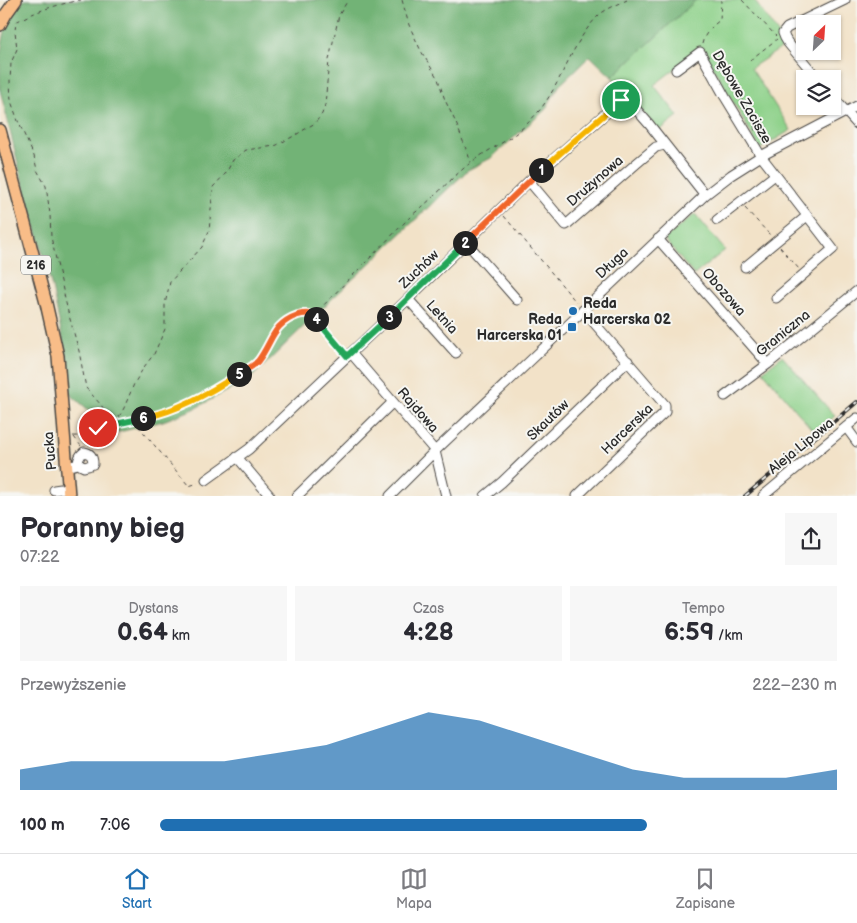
<!DOCTYPE html>
<html lang="pl">
<head>
<meta charset="utf-8">
<style>
	:root { --surface:#fff; --page:#f7f7f7; --text:#2b2b33; --muted:#7c7c81; --line:#e1e1e2; --accent:#1f6fb2 }
	body { margin:0; font-family:"Balsamiq Sans",sans-serif; background:var(--page); color:var(--text); height:100vh; display:flex; flex-direction:column; font-size:19px; white-space:nowrap }
	* { box-sizing:border-box; margin:0 }
	p { font-size:16px; color:var(--muted) }
	.icon { flex:none; width:28px; height:28px; fill:none; stroke:currentColor; stroke-width:2; stroke-linecap:round; stroke-linejoin:round }
	.map { position:relative; height:496px; overflow:hidden }
	.sheet { display:flex; flex-direction:column; background:var(--surface); flex:1 }
	.sheet>* { flex:none }
	.needle { width:32px; rotate:25deg }
	.buttons { position:absolute; left:796px; top:15px; display:grid; gap:10px }
	.buttons a { display:grid; place-items:center; width:45px; height:45px; border-radius:0px; background:var(--surface); box-shadow:0 1px 4px #0004; font-size:25px }
	.pin { position:absolute; display:grid; place-items:center; width:42px; height:42px; color:#fff; margin:-21px; border:2px solid #fff; border-radius:50%; box-shadow:0 1px 5px #0007 }
	.km { position:absolute; width:25px; height:25px; margin:-12px; border-radius:50%; background:#222; color:#fff; font-size:14px; line-height:25px; text-align:center }
	.round { display:grid; place-items:center; flex:none; width:52px; height:52px; border-radius:0px; background:var(--page) }
	.overview { display:flex; align-items:center; justify-content:space-between; height:85px; padding:0 20px }
	h1 { font-size:28px; font-weight:700; line-height:38px }
	.figures { display:grid; grid-template-columns:repeat(3,1fr); gap:8px; height:85px; padding:5px 20px }
	.figures div { display:grid; align-content:center; border-radius:0px; background:var(--page); text-align:center }
	.figures b { font-size:25px; font-weight:700 }
	.figures small { font-size:14px; font-weight:400 }
	.figures p { font-size:14px }
	.chart { height:140px; padding:10px 20px }
	.chart p { display:flex; justify-content:space-between }
	.chart svg { width:100%; height:90px; margin-top:5px; fill:var(--accent); opacity:.7 }
	ul { padding:0 20px; list-style:none; font-size:16px }
	li { display:grid; grid-template-columns:80px 60px 1fr; align-items:center; height:38px }
	li i { height:12px; border-radius:6px; background:var(--accent) }
	.tab-bar { display:flex; justify-content:space-around; align-items:center; height:70px; border-top:1px solid var(--line); background:var(--surface); font-size:14px; color:var(--muted) }
	.tab-bar a { display:grid; justify-items:center; gap:2px }
	.tab-bar .current { color:var(--accent) }
	.map>svg:first-child { display:block }
	.green { fill:#8ed18a; stroke:#5c7e5a }
	.forest { fill:#72b376; stroke:#4e6f50 }
	.lines { fill:none; stroke-linecap:round; stroke-linejoin:round }
	.minor-casing { stroke:#494643; stroke-width:11 }
	.major-casing { stroke:#494643; stroke-width:14 }
	.path { stroke:#494643; stroke-width:1; stroke-dasharray:4 4; stroke-linecap:butt }
	.minor { stroke:#fff; stroke-width:9 }
	.major { stroke:#f8bd88; stroke-width:11 }
	.rail-casing { stroke:#2b2b2b; stroke-width:4 }
	.rail { stroke:#f6f6f2; stroke-width:2; stroke-dasharray:5.5; stroke-linecap:butt }
	.split-1-casing { stroke:#fff; stroke-width:10 }
	.split-2-casing { stroke:#fff; stroke-width:10 }
	.split-3-casing { stroke:#fff; stroke-width:10 }
	.split-4-casing { stroke:#fff; stroke-width:10 }
	.split-5-casing { stroke:#fff; stroke-width:10 }
	.split-6-casing { stroke:#fff; stroke-width:10 }
	.split-7-casing { stroke:#fff; stroke-width:10 }
	.split-1 { stroke:#f5b400; stroke-width:6 }
	.split-2 { stroke:#f0652b; stroke-width:6 }
	.split-3 { stroke:#22a559; stroke-width:6 }
	.split-4 { stroke:#22a559; stroke-width:6 }
	.split-5 { stroke:#f0652b; stroke-width:6 }
	.split-6 { stroke:#f5b400; stroke-width:6 }
	.split-7 { stroke:#22a559; stroke-width:6 }
	.poi-dot { fill:#1f6fb2; stroke:#f6f6f2; stroke-width:2 }
	.labels { text-anchor:middle; dominant-baseline:central; stroke-width:4; stroke-linejoin:round; paint-order:stroke }
	.shield { fill:#f6f6f2; stroke:#686867; stroke-width:1 }
	.shield-label { font-size:12px; font-weight:bold; fill:#2b2b2b }
	.street-label { font-size:14px; fill:#2b2b2b; stroke:#f6f6f2 }
	.poi-label { font-size:14px; font-weight:bold; fill:#2b2b2b; stroke:#f6f6f2; text-anchor:start }
</style>
</head>
<body>
<div class="map">
<svg width="857" height="496" viewBox="0 0 857 496">
	<rect width="100%" height="100%" fill="#f6f6f2"/>
	<filter id="ink" filterUnits="userSpaceOnUse"><feTurbulence type="fractalNoise" baseFrequency=".02" numOctaves="2"/><feDisplacementMap in="SourceGraphic" scale="10" xChannelSelector="R" yChannelSelector="G"/><feConvolveMatrix kernelMatrix="1 2 1 2 8 2 1 2 1" color-interpolation-filters="sRGB"/></filter>
	<filter id="wash" filterUnits="userSpaceOnUse"><feTurbulence type="fractalNoise" baseFrequency=".0096" numOctaves="4" result="noise"/><feDisplacementMap in="SourceGraphic" scale="20" xChannelSelector="R" yChannelSelector="G"/><feGaussianBlur stdDeviation="1.12" result="paint"/><feColorMatrix in="noise" values="0 0 0 0 0 0 0 0 0 0 0 0 0 0 0 0 0 1.4 0 .05"/><feComposite in="paint" operator="in"/></filter>
	<g filter="url(#wash)">
		<rect width="100%" height="100%" fill="#f2e2c8"/>
		<path class="green" d="M696,0H754L786,45L751,68L791,130L760,149L702,48L654,85L678,116L659,131L612,77Z
			M695,214L725,250L694,275L664,239Z
			M782,356L835,416L815,433L763,371Z"/>
		<path class="forest" d="M24,0H696L612,77L590,56L559,86L545,110L491,158L468,170L333,298L253,376L194,409L163,421L115,433L69,393L65,351L52,287L21,176L0,90V57L2,45L6,26L16,11L17,8Z"/>
	</g>
	<g filter="url(#ink)">
		<g class="lines">
			<defs>
				<path id="minor" d="M676,70L700,52L725,97L761,156L833,249L776,298
					M818,79L788,43L785,38L783,33L787,28L845,0
					M832,96L857,124
					M529,181L566,225L637,163L656,147L665,145
					M717,220L775,175
					M658,239L768,364
					M466,242L517,300
					M745,267L807,216
					M408,299L456,353
					M351,353L435,451L446,496
					M725,396L768,364L857,291
					M846,427L857,442
					M237,457L270,496
					M67,467L78,464L84,467L88,466L93,464C93,457 91,453 84,452C80,455 78,459 78,464
					M206,480L249,449L408,299L529,181L621,100L627,99L649,124L705,195
					M54,490L68,488
					M297,496L393,402
					M390,496L435,451L705,195L731,175L761,156L857,106
					M485,496L502,482L628,361
					M577,496L665,412V405L583,310
					M763,496L857,418"/>
				<path id="major" d="M0,25L6,14L16,0
					M0,130L46,303L58,356L69,496"/>
			</defs>
			<use href="#minor" class="minor-casing"/>
			<use href="#major" class="major-casing"/>
			<path class="path" d="M81,0C59,4 35,11 16,22L15,31L17,49L11,63L10,81L11,101L18,121L34,156L37,170L46,186L50,214L51,237L68,312L79,351L86,388L102,406L106,426
				M402,0L409,25L421,51L438,79L445,100L456,123L471,162
				M742,0L776,36
				M702,44C704,34 712,26 720,20L721,0
				M750,60L777,39
				M731,85C740,98 754,114 755,131
				M745,208L770,235
				M504,216L577,303
				M780,247L799,269
				M313,316L412,215C433,199 449,180 469,164C485,151 505,143 520,130C527,125 533,117 539,111C563,81 572,41 600,14C608,8 619,4 627,0
				M133,420L189,486L198,483
				M115,424L124,408L134,384L144,367L154,354L165,329V304L170,282L202,247L209,231L213,187L226,173L233,160L246,150L275,146L294,136L315,123L322,114L325,105L329,60L339,15L348,0
				M82,435L87,423L91,422L95,424L97,427
				M73,436C82,436 94,438 97,428L158,415L197,399L222,385L254,365L258,360C265,348 273,330 284,321C288,318 294,317 299,315C304,313 308,313 313,316L342,350
				M74,437L81,446"/>
			<use href="#minor" class="minor"/>
			<use href="#major" class="major"/>
			<defs>
				<path id="rail" d="M745,496L857,402"/>
			</defs>
			<use href="#rail" class="rail-casing"/>
			<use href="#rail" class="rail"/>
		</g>
	</g>
	<g class="lines" filter="url(#ink)">
		<defs>
			<path id="split-1" d="M541,170L621,100"/>
			<path id="split-2" d="M465,243L541,170"/>
			<path id="split-3" d="M389,317L465,243"/>
			<path id="split-4" d="M316,319L347,356L389,317"/>
			<path id="split-5" d="M239,374C245,370 253,367 258,361C273,341 272,324 298,315C306,313 310,313 316,319"/>
			<path id="split-6" d="M143,418C178,411 209,393 239,374"/>
			<path id="split-7" d="M98,428L143,418"/>
		</defs>
		<use href="#split-1" class="split-1-casing"/>
		<use href="#split-2" class="split-2-casing"/>
		<use href="#split-3" class="split-3-casing"/>
		<use href="#split-4" class="split-4-casing"/>
		<use href="#split-5" class="split-5-casing"/>
		<use href="#split-6" class="split-6-casing"/>
		<use href="#split-7" class="split-7-casing"/>
		<use href="#split-1" class="split-1"/>
		<use href="#split-2" class="split-2"/>
		<use href="#split-3" class="split-3"/>
		<use href="#split-4" class="split-4"/>
		<use href="#split-5" class="split-5"/>
		<use href="#split-6" class="split-6"/>
		<use href="#split-7" class="split-7"/>
	</g>
	<g class="poi-dot">
		<circle cx="573" cy="311" r="5"/>
		<rect x="567" y="322" width="10" height="10" rx="2.5"/>
	</g>
	<g class="labels">
		<rect class="shield" x="21" y="255.5" width="30" height="19" rx="4"/>
		<g class="shield-label">
			<text x="36" y="265">216</text>
		</g>
		<g class="street-label">
			<text transform="translate(742 97) rotate(60)">Dębowe Zacisze</text>
			<text transform="translate(595 181) rotate(-41)">Drużynowa</text>
			<text transform="translate(612 263) rotate(-43)">Długa</text>
			<text transform="translate(419 269) rotate(-44)">Zuchów</text>
			<text transform="translate(724 292) rotate(49)">Obozowa</text>
			<text transform="translate(442 317) rotate(48)">Letnia</text>
			<text transform="translate(783 333) rotate(-39)">Graniczna</text>
			<text transform="translate(418 410) rotate(49)">Rajdowa</text>
			<text transform="translate(548 420) rotate(-44)">Skautów</text>
			<text transform="translate(627 429) rotate(-44)">Harcerska</text>
			<text transform="translate(801 446) rotate(-39)">Aleja Lipowa</text>
			<text transform="translate(50 451) rotate(-95)">Pucka</text>
		</g>
		<g class="poi-label">
			<text x="583" y="303">Reda<tspan x="583" dy="16">Harcerska 02</tspan></text>
			<text x="562" y="319" text-anchor="end">Reda<tspan x="562" dy="16">Harcerska 01</tspan></text>
		</g>
	</g>
</svg>
<div class="buttons">
<a><svg class="needle" viewBox="-14 -14 28 28"><path d="M0-13l5 13h-10z" fill="#e53935"/><path d="M0 13l5-13h-10z" fill="#7c7c81"/></svg></a>
<a><svg class="icon" aria-label="layers" viewBox="0 0 24 24"><path d="M12 4l9 5-9 5-9-5zM3 14l9 5 9-5"/></svg></a>
</div>
<div class="pin" style="left:621px;top:100px;background:#1e9e55"><svg class="icon" aria-label="arrive" viewBox="0 0 24 24"><path d="M6 21V4h12l-3 4 3 4H6"/></svg></div>
<div class="pin" style="left:98px;top:428px;background:#d93025"><svg class="icon" aria-label="check" viewBox="0 0 24 24"><path d="M5 12l5 5 9-10"/></svg></div>
<b class="km" style="left:541px;top:170px">1</b>
<b class="km" style="left:465px;top:243px">2</b>
<b class="km" style="left:389px;top:317px">3</b>
<b class="km" style="left:316px;top:319px">4</b>
<b class="km" style="left:239px;top:374px">5</b>
<b class="km" style="left:143px;top:418px">6</b>
</div>
<section class="sheet">
<div class="overview"><div><h1>Poranny bieg</h1><p>07:22</p></div><a class="round"><svg class="icon" aria-label="share" viewBox="0 0 24 24"><path d="M12 15V3M7 8l5-5 5 5M5 13v7h14v-7"/></svg></a></div>
<div class="figures">
<div><p>Dystans</p><b>0.64<small> km</small></b></div>
<div><p>Czas</p><b>4:28</b></div>
<div><p>Tempo</p><b>6:59<small> /km</small></b></div>
</div>
<div class="chart"><p><span>Przewyższenie</span>222–230 m</p>
<svg viewBox="0 0 160 44" preserveAspectRatio="none"><path d="M0 44V34L10 30L20 30L30 30L40 30L50 26L60 22L70 14L80 6L90 10L100 18L110 26L120 34L130 38L140 38L150 38L160 34V44z"/></svg>
</div>
<ul>
<li><b>100 m</b>7:06<i style="width:72%"></i></li>
</ul>
</section>
<nav class="tab-bar">
<a class="current"><svg class="icon" aria-label="home" viewBox="0 0 24 24"><path d="M3 11l9-7 9 7M6 9v11h12V9"/></svg>Start</a>
<a><svg class="icon" aria-label="map" viewBox="0 0 24 24"><path d="M3 6l6-2 6 2 6-2v14l-6 2-6-2-6 2zM9 4v14M15 6v14"/></svg>Mapa</a>
<a><svg class="icon" aria-label="saved" viewBox="0 0 24 24"><path d="M7 4h10v16l-5-4-5 4z"/></svg>Zapisane</a>
</nav>
</body>
</html>
